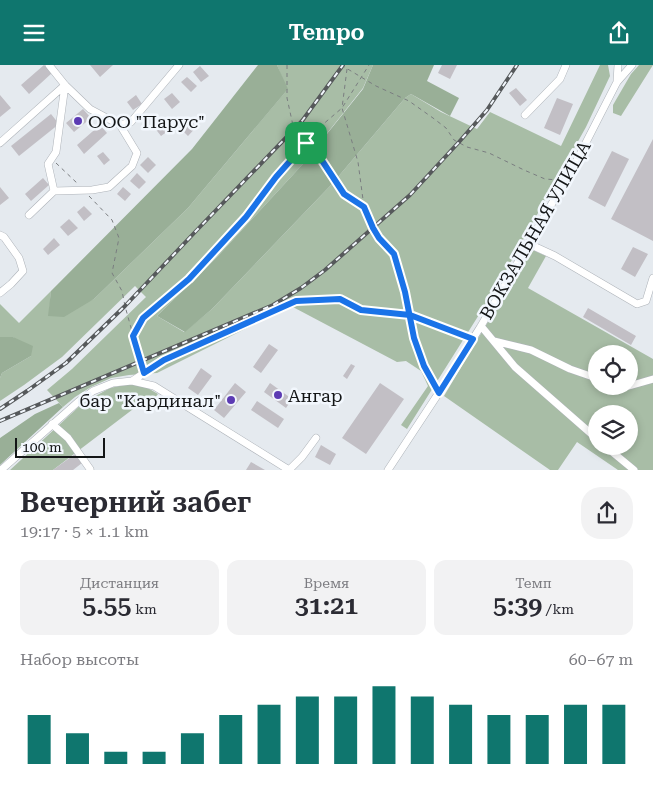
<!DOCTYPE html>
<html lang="ru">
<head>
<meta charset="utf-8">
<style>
	:root { --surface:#fff; --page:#f2f2f3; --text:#2b2b33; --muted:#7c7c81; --accent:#0f766e }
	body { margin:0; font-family:"Roboto Serif",serif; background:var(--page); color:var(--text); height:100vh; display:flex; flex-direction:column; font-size:19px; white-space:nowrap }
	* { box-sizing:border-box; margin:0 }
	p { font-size:16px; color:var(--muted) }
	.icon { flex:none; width:28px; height:28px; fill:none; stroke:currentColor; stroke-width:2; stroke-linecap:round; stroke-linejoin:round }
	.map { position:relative; height:405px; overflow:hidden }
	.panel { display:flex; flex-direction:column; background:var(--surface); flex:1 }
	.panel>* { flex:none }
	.controls { position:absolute; left:588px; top:280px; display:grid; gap:10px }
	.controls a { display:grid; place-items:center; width:50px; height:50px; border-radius:50%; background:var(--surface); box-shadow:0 2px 8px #0003; font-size:25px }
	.scale { position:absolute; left:15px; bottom:12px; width:90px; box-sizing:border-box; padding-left:5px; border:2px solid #141617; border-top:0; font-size:14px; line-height:18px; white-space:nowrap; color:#141617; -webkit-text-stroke:4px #f2f7fd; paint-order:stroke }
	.pin { position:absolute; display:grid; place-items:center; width:42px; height:42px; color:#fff; margin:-21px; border-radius:10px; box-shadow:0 2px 8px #0006 }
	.round { display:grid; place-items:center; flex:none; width:52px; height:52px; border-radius:20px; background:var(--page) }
	.summary { display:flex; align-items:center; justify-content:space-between; height:85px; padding:0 20px }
	h1 { font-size:28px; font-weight:600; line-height:38px }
	.metrics { display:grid; grid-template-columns:repeat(3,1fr); gap:8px; height:85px; padding:5px 20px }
	.metrics div { display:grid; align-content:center; border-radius:12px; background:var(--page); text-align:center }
	.metrics b { font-size:25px; font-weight:600 }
	.metrics small { font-size:14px; font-weight:400 }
	.metrics p { font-size:14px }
	.chart { height:140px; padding:10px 20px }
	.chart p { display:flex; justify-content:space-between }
	.chart svg { width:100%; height:90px; margin-top:5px; stroke:var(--accent); stroke-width:6 }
	header { display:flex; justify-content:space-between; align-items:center; height:65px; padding:0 20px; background:var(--accent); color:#fff; font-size:22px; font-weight:600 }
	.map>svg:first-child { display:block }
	.green { fill:#a8bda6; fill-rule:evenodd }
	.forest { fill:#99af97 }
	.building { fill:#c2bfc5 }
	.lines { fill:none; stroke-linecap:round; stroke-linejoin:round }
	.minor-casing { stroke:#aeb3b9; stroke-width:8 }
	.path { stroke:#7a7d80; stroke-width:1; stroke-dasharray:4 4; stroke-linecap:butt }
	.minor { stroke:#fff; stroke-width:7 }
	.rail-casing { stroke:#56595b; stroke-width:4 }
	.rail { stroke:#f2f7fd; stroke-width:2; stroke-dasharray:5.5; stroke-linecap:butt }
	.route-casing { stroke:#fff; stroke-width:10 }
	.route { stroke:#1a73e8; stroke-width:6 }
	.poi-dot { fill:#5c3bb3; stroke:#f2f7fd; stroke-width:2 }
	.labels { text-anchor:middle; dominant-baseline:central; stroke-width:5; stroke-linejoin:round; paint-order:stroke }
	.poi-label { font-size:18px; fill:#141617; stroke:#f2f7fd; text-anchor:start }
	.street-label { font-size:18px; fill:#141617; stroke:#f2f7fd }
</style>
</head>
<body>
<header><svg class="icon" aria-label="menu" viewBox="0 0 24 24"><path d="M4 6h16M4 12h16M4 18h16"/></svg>Tempo<svg class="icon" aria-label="share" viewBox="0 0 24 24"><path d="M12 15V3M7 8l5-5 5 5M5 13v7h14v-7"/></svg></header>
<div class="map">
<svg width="653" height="405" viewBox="0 0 653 405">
	<rect width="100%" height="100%" fill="#e5eaef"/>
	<path class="green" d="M277,0H373L363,23L302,100L218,191L157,251L184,267L212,244L332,119L405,33L411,29L441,47L477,64L490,47L561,81L600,0H608L610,11L586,62L499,218L407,364L401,360L428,321L421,306L406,296L397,297L291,241L157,308L129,310L111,313L91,322L75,332L63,342L47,325L72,304L146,232L135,221L62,292L24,320L0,336V313L2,308L31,291L13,272H0V239L19,258L51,226L49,251L94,234L188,143L287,25Z
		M639,0H653L621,51L613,48V40L631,9Z
		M530,186H535L546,191L528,223L653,294V405H618L577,377L558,405H550L444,331ZM596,289H629V321H596ZM596,349H629V381H596Z
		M129,319L146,322L158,329L153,335H145L53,405H10L83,338L110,323Z"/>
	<path class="forest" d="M258,0H277L288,24L188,143L94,234L64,252L48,251L51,226L192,84Z
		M373,0H434L427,16L459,33L450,51L411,29L405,33L332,119L212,244L185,267L157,251L218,191L302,100L363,24Z
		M0,272H13L33,281L31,291L2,308L0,313Z
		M59,338L63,342L0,400V373L35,349Z"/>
	<path class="building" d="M44,0L52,8L29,29L21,20Z
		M90,0H113L100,12Z
		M442,0H457L450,14L438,8Z
		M200,1L209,11L201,17L193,7Z
		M187,12L197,21L191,27L181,17Z
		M516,23L527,35L520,41L509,28Z
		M172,28L180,37L172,44L164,34Z
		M0,30L11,43L0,52Z
		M136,30L142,39L133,45L127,37Z
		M557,33L573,39L560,70L544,63Z
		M83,44L91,53L74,67L66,58Z
		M51,49L59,59L19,91L11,81Z
		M194,53L200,58L188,71L183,66Z
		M161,57L168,66L161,71L154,62Z
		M100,60L107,68L84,89L77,80Z
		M653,74V176L611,154Z
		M612,86L629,94L605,142L588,133Z
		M103,87L110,95L104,100L97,91Z
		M148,92L156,100L148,108L140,100Z
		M137,108L146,117L139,124L130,116Z
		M43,113L49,120L31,136L25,129Z
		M0,122L9,133L0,140Z
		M123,122L131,129L125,136L117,129Z
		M84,141L92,149L84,156L77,147Z
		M69,154L78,163L68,171L60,162Z
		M54,173L60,180L48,190L43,184Z
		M633,182L648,189L635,212L621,204Z
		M588,243L636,271L631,280L583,252Z
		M269,279L278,285L261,308L253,302Z
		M351,299L355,301L347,314L343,311Z
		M201,303L212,311L198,330L188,323Z
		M235,318L246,327L224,353L214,345Z
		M270,318L292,334L286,343L264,327Z
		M380,318L404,334L366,389L342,373Z
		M257,336L284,354L278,363L251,345Z
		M321,380L336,389L330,400L315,392Z
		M75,389L82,398L73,405H53Z
		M251,397L265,405H246Z"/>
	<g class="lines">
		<defs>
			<path id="minor" d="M49,0L65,20L90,44L120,60L131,57L179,0
				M617,17L618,0
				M525,50L560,14L566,0
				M0,78L65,20
				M54,126L92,125L109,122L132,101L137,88L120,60
				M29,150L54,126L48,99L56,87L65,20
				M0,170L4,172L19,193L23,206L11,219L0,228
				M529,179L555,191L637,239L646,236L653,213
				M481,261L515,302L596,373
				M494,276L531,285L570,304L596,313
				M132,316L164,295L296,236L341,234L361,245L409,250L473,274
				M629,321L653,314
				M52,359L68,373L90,404
				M605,381L634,405
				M1,405L78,337L93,326L113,318L132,316L154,321L289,405
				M289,405L302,392L316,373
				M388,405L444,320L481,261L576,97L617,17L632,0"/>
		</defs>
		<use href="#minor" class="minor-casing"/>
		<path class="path" d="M287,0V33L294,65L305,78L321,94L344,129L363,141
			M341,0L376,21L409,36L433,53L446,63L454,75L467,82L489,88L524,105L545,114L558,115
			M347,4L342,43L358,97L364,142L373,163L379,173L394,189L405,227L408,244
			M56,98L78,119
			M89,131L112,155L119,173L112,208L122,226L125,241L133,270
			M411,257C416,281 424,300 435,321
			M142,301L133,271L143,253L189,214L246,152L276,112L321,61L342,43L369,0"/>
		<use href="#minor" class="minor"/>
		<defs>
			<path id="rail" d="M0,344L27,326L66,298L125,241L196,166L302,56L343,0
				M0,356L273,240L301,223L325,205L410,130L459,77L487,45L517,0"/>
		</defs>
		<use href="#rail" class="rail-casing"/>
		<use href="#rail" class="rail"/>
	</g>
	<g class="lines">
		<defs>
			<path id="route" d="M306,78L276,112L246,152L189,214L143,253L133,271L144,308L164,295L296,236L340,234L361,245L410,250L473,274L439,328L424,301L414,273L405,227L394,189L379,173L373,163L364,142L344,129L321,94L306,78"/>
		</defs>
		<use href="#route" class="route-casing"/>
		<use href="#route" class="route"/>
	</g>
	<g class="poi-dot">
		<circle cx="78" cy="56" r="5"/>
		<circle cx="278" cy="330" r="5"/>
		<circle cx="231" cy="335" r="5"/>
	</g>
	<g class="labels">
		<g class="poi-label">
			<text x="88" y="56">ООО "Парус"</text>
			<text x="288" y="330">Ангар</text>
			<text x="221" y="335" text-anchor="end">бар "Кардинал"</text>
		</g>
		<g class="street-label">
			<text transform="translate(535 165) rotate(-60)">ВОКЗАЛЬНАЯ УЛИЦА</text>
		</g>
	</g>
</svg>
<div class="controls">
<a><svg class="icon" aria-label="locate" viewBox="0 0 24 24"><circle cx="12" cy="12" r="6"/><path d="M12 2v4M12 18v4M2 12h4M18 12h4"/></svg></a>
<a><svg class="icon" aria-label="layers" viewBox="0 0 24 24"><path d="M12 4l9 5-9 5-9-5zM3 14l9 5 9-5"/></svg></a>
</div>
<div class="scale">100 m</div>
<div class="pin" style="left:306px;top:78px;background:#1e9e55"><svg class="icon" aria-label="arrive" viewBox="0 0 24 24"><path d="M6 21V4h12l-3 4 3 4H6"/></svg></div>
</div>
<section class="panel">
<div class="summary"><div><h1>Вечерний забег</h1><p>19:17 · 5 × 1.1 km</p></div><a class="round"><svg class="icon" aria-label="share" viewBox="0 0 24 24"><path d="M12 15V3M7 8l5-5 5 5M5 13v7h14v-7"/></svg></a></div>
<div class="metrics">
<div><p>Дистанция</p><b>5.55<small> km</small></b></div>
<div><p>Время</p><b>31:21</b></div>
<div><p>Темп</p><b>5:39<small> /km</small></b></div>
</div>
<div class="chart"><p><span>Набор высоты</span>60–67 m</p>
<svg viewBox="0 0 160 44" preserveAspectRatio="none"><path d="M5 44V20M15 44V29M25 44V38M35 44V38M45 44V29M55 44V20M65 44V15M75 44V11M85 44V11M95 44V6M105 44V11M115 44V15M125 44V20M135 44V20M145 44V15M155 44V15"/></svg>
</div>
</section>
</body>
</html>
